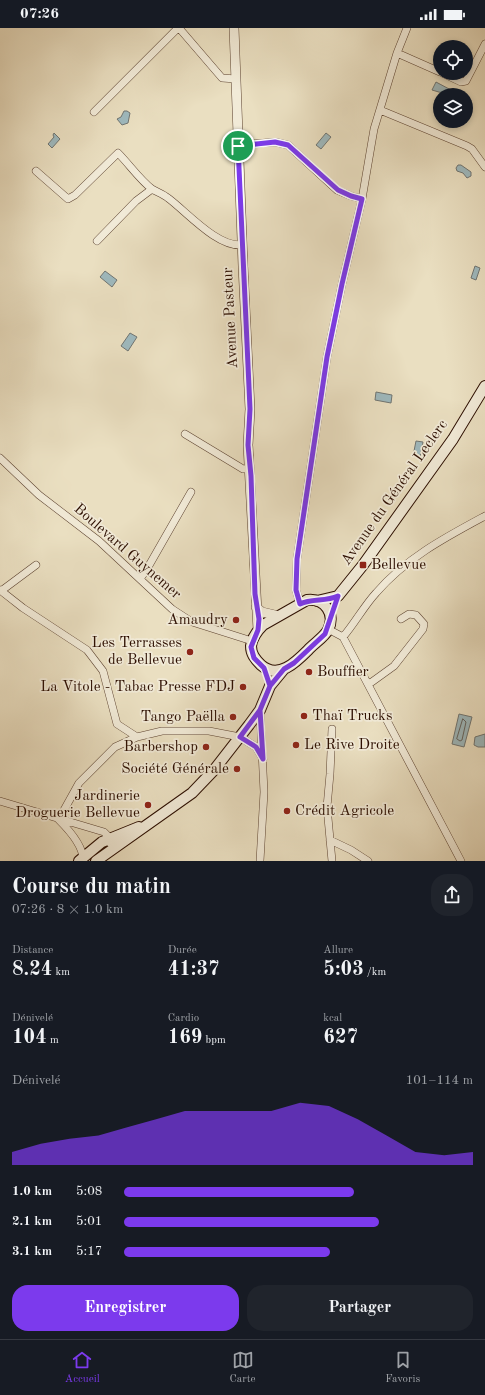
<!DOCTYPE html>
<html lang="fr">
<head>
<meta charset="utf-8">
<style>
	:root { --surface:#171b24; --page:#20242c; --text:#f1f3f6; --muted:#9ea1a6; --line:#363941; --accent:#7c3aed }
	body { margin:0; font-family:"Old Standard TT",serif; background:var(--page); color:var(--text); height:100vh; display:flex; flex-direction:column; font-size:15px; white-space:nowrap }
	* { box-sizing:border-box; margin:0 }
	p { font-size:13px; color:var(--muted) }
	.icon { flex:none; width:22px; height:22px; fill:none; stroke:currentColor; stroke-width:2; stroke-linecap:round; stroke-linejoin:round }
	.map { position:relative; height:833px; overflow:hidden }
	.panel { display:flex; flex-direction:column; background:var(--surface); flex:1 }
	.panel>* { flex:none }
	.controls { position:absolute; left:433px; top:12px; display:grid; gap:8px }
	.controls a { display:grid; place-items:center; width:40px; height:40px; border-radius:50%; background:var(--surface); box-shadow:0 2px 6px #0003; font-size:20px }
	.pin { position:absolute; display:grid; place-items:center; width:34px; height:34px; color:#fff; margin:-17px; border:2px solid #fff; border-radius:50%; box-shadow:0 1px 4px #0007 }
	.round { display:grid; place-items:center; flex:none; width:42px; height:42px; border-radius:16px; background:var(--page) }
	.headline { display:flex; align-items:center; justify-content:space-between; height:68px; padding:0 12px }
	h1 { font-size:22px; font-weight:700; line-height:30px }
	.stats { display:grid; grid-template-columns:repeat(3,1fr); gap:6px; height:68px; padding:4px 12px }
	.stats div { display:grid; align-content:center }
	.stats b { font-size:20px; font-weight:700 }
	.stats small { font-size:11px; font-weight:400 }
	.stats p { font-size:11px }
	.chart { height:112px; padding:8px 12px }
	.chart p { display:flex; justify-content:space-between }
	.chart svg { width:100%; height:72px; margin-top:4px; fill:var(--accent); opacity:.7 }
	.cta { display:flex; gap:8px; margin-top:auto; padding:8px 12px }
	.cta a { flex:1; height:46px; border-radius:16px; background:var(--accent); color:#fff; font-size:16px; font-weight:700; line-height:46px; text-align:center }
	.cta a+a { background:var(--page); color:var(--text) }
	ul { padding:0 12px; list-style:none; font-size:13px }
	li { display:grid; grid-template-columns:64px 48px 1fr; align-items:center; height:30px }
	li i { height:10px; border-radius:5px; background:var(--accent) }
	.status { display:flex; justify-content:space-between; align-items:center; height:28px; padding:0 20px; background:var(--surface); direction:ltr }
	.status svg { height:11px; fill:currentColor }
	.menu { display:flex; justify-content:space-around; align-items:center; height:56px; border-top:1px solid var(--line); background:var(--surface); font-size:11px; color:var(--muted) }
	.menu a { display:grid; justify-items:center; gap:2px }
	.menu .selected { color:var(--accent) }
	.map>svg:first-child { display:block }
	.water { fill:#9eb9be; stroke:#707572 }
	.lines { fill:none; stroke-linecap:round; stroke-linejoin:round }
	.shore { stroke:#65645f; stroke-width:1 }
	.minor-casing { stroke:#5c4230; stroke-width:8 }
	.tertiary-casing { stroke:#5c4230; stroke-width:10 }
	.secondary-casing { stroke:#2c0e00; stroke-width:12 }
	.minor { stroke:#f1ead7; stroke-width:7 }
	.tertiary { stroke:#f1ead7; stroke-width:9 }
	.secondary { stroke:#f1ead7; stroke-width:10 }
	.route-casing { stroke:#fff; stroke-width:8 }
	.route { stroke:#7c3aed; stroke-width:5 }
	.poi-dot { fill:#8f2418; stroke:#f1ead7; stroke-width:1.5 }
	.labels { text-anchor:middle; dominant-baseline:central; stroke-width:3.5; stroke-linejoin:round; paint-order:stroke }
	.street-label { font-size:15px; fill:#2c0e00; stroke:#f1ead7 }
	.poi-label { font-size:15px; fill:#2c0e00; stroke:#f1ead7; text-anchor:end }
</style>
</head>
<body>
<div class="status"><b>07:26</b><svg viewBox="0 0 49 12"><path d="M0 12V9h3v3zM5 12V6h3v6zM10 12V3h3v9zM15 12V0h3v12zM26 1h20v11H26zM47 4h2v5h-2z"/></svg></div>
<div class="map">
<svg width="485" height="833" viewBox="0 0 485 833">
	<rect width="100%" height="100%" fill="#eadfc1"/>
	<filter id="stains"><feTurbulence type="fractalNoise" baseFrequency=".005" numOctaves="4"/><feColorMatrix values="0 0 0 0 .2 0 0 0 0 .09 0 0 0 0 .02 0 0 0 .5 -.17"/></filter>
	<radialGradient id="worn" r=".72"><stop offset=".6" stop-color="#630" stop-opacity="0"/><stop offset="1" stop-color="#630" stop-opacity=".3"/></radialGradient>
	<path class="water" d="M436,54L451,62L449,67L432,62Z
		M124,83H127L130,85L128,95L122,97L117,91L121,89Z
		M54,105L60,111L52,120L48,116L54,109L53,107Z
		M326,105L331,109L321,121L316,117Z
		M458,137H461L471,144V148L467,150L463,145L457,143L456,140Z
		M475,238L480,240L476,252L471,250Z
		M105,243L117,252L112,259L100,249Z
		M130,305L137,309L128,323L121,318Z
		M376,364L392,367L391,375L375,372Z
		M416,413L423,414L420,429L413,428Z
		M459,686L472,689L464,719L452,716Z
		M485,706V719H478L474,717L475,709Z"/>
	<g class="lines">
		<path class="shore" d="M463,691L466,694L462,712L460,713L457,711Z"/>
		<defs>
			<path id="minor" d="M179,0L222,50L236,51
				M397,25L440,44
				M442,45L461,54L466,53L485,16
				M380,82L467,118L472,121L485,139
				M94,84L178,0
				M238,117L275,114L288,117L337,162L351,168L362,171
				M36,143L68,171L75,167L118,125C129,136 140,152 152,161C157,164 163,166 168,170C188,185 217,219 242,217
				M97,213L136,173L152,161
				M185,406L243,441H250
				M0,430L39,467L99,513L172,581L192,594L252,613
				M140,551L147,541L191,464
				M0,562L23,580L87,622L103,643L117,696L137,709L162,703H209L240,709L256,719L263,731
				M1,563L36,537
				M300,576L296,562L297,531L327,329L342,256L362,171L374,101L397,25L407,0
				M328,601L343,609L461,833
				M343,609C355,595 364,578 376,565C406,530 446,509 485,488
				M369,656L394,638L423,601L424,596L416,587L409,586L401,591
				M332,701L330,746L327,779L332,833
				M0,773L104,804L107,807L110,815
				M59,791L79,755L115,719L137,709
				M59,792C68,801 84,819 83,833
				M330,812L351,822L368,833
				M260,833L264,764L260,682"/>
			<path id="tertiary" d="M234,0L243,238L250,381L248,417L258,602
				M256,579L262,584L279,588"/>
			<path id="secondary" d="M307,572C325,570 336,586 328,602C324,609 316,614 310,620C298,632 279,653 261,637C255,631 251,626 251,618C252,610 257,603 263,597Z
				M317,573L338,568L363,537L453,411L485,358
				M79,833L102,814L139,799
				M96,833L192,765L214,742L249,697L260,682L270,658L284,641"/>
		</defs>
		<use href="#minor" class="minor-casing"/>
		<use href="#tertiary" class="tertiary-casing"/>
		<use href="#secondary" class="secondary-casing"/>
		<use href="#minor" class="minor"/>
		<use href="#tertiary" class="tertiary"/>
		<use href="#secondary" class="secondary"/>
	</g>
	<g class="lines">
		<defs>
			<path id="route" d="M238,118L250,381L248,417L251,448L255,566L259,591L258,602L251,619L254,630L264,640L270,658L260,682L240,709L256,719L263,731L260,682L270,658L284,641L294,635L325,606L338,568C325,574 312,570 300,576L296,562L297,531L327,329L342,256L362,171L351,168L338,162L288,117L275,114L238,118"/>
		</defs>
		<use href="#route" class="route-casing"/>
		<use href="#route" class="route"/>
	</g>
	<g class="poi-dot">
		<rect x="359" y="533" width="8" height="8" rx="2"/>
		<circle cx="236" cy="592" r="4"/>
		<circle cx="190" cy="624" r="4"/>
		<circle cx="309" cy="644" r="4"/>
		<circle cx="243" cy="659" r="4"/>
		<circle cx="304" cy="688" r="4"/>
		<circle cx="233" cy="689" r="4"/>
		<circle cx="296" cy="717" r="4"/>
		<circle cx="206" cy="719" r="4"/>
		<circle cx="237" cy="741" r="4"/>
		<circle cx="148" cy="777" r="4"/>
		<circle cx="287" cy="783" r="4"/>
	</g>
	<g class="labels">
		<g class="street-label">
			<text transform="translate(231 290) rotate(-93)">Avenue Pasteur</text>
			<text transform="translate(395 465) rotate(-55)">Avenue du Général Leclerc</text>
			<text transform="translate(127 524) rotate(41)">Boulevard Guynemer</text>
		</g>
		<g class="poi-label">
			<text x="371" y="537" text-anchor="start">Bellevue</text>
			<text x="228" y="592">Amaudry</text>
			<text x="182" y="615">Les Terrasses<tspan x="182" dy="17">de Bellevue</tspan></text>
			<text x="317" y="644" text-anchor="start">Bouffier</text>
			<text x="235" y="659">La Vitole - Tabac Presse FDJ</text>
			<text x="312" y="688" text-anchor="start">Thaï Trucks</text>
			<text x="225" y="689">Tango Paëlla</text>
			<text x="304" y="717" text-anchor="start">Le Rive Droite</text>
			<text x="198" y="719">Barbershop</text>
			<text x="229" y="741">Société Générale</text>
			<text x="140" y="768">Jardinerie<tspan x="140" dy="17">Droguerie Bellevue</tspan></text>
			<text x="295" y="783" text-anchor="start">Crédit Agricole</text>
		</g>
	</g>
	<rect width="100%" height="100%" filter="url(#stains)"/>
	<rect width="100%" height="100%" fill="url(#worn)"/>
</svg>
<div class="controls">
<a><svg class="icon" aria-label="locate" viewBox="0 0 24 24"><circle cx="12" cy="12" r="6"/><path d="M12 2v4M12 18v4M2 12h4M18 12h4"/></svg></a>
<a><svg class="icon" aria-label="layers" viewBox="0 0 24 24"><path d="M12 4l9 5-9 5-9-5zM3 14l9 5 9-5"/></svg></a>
</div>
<div class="pin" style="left:238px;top:118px;background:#1e9e55"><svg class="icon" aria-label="arrive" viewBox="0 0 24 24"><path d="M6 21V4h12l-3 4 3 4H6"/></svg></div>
</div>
<section class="panel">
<div class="headline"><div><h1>Course du matin</h1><p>07:26 · 8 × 1.0 km</p></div><a class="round"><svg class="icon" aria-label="share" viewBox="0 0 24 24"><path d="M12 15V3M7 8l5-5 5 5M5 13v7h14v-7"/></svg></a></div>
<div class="stats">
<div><p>Distance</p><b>8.24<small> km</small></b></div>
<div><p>Durée</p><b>41:37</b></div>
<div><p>Allure</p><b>5:03<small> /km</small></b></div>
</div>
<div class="stats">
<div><p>Dénivelé</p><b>104<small> m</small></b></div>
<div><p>Cardio</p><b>169<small> bpm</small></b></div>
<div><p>kcal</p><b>627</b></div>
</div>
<div class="chart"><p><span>Dénivelé</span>101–114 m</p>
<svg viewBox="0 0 160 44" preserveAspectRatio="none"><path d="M0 44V36L10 31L20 28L30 26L40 21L50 16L60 11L70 11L80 11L90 11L100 6L110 8L120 16L130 26L140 36L150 38L160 36V44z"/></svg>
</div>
<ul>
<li><b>1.0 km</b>5:08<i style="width:66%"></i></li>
<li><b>2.1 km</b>5:01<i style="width:73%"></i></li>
<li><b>3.1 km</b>5:17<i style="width:59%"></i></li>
</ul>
<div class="cta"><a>Enregistrer</a><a>Partager</a></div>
</section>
<nav class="menu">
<a class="selected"><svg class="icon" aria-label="home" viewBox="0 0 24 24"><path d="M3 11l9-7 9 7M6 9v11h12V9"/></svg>Accueil</a>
<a><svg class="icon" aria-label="map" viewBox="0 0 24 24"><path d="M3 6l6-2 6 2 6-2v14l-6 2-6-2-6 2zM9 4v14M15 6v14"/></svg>Carte</a>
<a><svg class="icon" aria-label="saved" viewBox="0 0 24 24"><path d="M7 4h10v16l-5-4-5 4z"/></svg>Favoris</a>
</nav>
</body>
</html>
